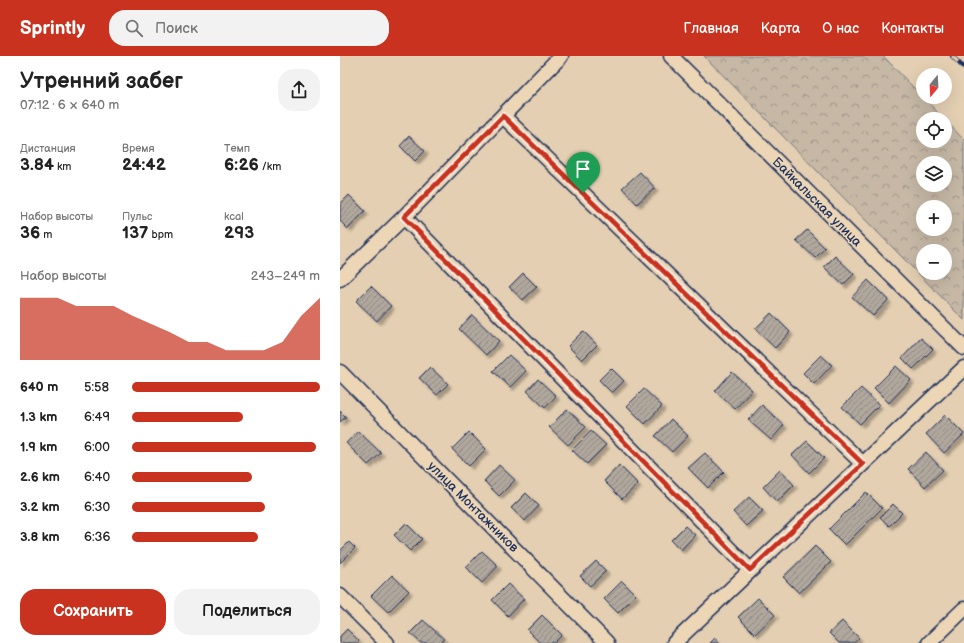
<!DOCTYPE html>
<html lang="ru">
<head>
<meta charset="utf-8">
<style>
	:root { --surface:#fff; --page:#f2f2f2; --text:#222; --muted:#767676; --accent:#c8321e }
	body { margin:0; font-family:"Balsamiq Sans",sans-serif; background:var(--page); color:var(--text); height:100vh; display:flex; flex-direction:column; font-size:15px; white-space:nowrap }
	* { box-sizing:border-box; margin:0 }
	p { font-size:13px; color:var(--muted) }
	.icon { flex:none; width:22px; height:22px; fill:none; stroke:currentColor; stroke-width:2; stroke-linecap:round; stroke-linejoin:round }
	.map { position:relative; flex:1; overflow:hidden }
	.drawer { display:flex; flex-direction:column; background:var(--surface); width:340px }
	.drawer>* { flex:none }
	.needle { width:26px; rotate:198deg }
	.buttons { position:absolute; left:576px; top:12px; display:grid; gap:8px }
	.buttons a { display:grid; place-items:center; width:36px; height:36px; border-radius:50%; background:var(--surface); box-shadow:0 4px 16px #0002; font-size:20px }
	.pin { position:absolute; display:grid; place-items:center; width:34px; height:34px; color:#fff; margin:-41px -17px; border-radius:50% 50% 50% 0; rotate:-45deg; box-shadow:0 0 4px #0007 }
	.pin .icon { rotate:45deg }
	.round { display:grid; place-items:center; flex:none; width:42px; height:42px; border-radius:16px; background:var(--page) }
	.headline { display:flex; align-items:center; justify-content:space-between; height:68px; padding:0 20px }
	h1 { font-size:22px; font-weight:700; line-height:30px }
	.metrics { display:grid; grid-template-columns:repeat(3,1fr); gap:6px; height:68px; padding:4px 20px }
	.metrics div { display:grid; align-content:center }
	.metrics b { font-size:17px; font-weight:700 }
	.metrics small { font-size:11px; font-weight:400 }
	.metrics p { font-size:11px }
	.chart { height:112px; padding:8px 20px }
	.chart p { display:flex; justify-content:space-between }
	.chart svg { width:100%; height:72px; margin-top:4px; fill:var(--accent); opacity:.7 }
	.action { display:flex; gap:8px; margin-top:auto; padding:8px 20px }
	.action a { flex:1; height:46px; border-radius:16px; background:var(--accent); color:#fff; font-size:16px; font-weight:700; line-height:46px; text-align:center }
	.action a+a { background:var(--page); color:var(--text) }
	ul { padding:0 20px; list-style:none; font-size:13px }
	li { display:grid; grid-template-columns:64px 48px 1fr; align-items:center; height:30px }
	li i { height:10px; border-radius:5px; background:var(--accent) }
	header { display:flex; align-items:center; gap:24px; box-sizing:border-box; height:56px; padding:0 20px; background:var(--accent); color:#fff }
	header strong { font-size:19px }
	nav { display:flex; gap:22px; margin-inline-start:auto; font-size:14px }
	.search { width:280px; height:36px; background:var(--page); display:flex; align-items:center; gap:10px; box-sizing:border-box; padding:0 14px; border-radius:16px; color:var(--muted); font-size:15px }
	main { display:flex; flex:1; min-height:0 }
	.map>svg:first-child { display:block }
	.forest { fill:url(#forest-crowns); stroke:#707482; fill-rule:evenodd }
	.building { fill:url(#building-hatch); stroke:#1b2f5e; filter:url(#shadow) }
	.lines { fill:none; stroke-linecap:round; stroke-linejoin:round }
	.minor-casing { stroke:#1b2f5e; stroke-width:17 }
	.minor { stroke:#ecd6b5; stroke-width:14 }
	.rail-casing { stroke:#1b2f5e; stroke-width:4.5 }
	.rail { stroke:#ecd6b5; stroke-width:3; stroke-dasharray:9; stroke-linecap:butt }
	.route-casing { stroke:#fff; stroke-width:8 }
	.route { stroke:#c8321e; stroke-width:5 }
	.labels { text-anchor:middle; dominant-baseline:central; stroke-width:3; stroke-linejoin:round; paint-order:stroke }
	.street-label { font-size:13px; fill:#1b2f5e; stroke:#ecd6b5 }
</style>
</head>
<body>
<header>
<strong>Sprintly</strong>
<div class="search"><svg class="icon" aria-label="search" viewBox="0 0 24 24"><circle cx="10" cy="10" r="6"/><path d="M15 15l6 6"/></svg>Поиск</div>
<nav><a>Главная</a><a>Карта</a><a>О нас</a><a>Контакты</a></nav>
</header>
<main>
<section class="drawer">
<div class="headline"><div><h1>Утренний забег</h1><p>07:12 · 6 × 640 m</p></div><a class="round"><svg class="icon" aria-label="share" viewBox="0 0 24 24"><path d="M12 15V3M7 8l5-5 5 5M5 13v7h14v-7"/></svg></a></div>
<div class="metrics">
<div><p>Дистанция</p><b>3.84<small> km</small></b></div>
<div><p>Время</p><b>24:42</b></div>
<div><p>Темп</p><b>6:26<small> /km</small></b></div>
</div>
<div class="metrics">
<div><p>Набор высоты</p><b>36<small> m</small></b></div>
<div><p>Пульс</p><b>137<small> bpm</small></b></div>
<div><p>kcal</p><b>293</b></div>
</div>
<div class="chart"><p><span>Набор высоты</span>243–249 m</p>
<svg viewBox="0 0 160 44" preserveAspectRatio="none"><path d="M0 44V6L10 6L20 6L30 11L40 11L50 11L60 17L70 22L80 27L90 33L100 33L110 38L120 38L130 38L140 33L150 17L160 6V44z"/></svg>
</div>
<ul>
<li><b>640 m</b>5:58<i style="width:100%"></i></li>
<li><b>1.3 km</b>6:49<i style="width:59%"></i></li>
<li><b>1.9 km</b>6:00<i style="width:98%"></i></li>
<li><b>2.6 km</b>6:40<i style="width:64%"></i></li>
<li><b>3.2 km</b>6:30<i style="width:71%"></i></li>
<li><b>3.8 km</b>6:36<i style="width:67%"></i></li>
</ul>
<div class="action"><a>Сохранить</a><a>Поделиться</a></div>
</section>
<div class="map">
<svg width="624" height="587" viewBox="0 0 624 587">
	<defs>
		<pattern id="forest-crowns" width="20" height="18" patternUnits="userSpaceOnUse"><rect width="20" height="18" fill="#c6b8a5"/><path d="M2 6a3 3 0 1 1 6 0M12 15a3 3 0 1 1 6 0" fill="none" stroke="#a0968a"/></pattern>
		<pattern id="building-hatch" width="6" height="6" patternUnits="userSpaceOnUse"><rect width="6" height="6" fill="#b1a89d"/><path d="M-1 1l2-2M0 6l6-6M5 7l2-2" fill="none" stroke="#8f8983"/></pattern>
		<filter id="shadow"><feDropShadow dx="3.5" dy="3.5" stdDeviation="1" flood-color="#0004"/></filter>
	</defs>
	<rect width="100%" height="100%" fill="#e4cfb2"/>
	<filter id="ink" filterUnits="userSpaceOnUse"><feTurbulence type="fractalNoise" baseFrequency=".025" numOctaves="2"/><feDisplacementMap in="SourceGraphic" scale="8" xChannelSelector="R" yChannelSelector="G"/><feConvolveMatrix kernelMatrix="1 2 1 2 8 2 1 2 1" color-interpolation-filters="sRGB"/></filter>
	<g filter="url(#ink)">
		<path class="forest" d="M364,0H543L544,1L604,63H583V85H605V64L624,84V264ZM583,107H605V129H583ZM583,151H605V173H583ZM583,195H605V217H583Z"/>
		<path class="building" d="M69,80L85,95L75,105L60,90Z
			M300,116L315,132L297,148L282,132Z
			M9,139L25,155L8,173L0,165V148Z
			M467,174L485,192L475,202L456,184Z
			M495,200L514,218L503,229L484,211Z
			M183,217L197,231L183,244L169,231Z
			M528,224L548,244L533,260L512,241Z
			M31,230L51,250L37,265L16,245Z
			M431,257L450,276L435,292L415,273Z
			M132,259L159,285L146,299L119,273Z
			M243,275L257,289L242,304L228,290Z
			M581,282L593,293L573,313L562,302Z
			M169,299L186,315L170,331L153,315Z
			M481,299L492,309L474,328L463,317Z
			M556,310L571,324L549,347L534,332Z
			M90,311L108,328L97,339L79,322Z
			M271,312L284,325L272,337L259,324Z
			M392,316L412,334L395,353L375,335Z
			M198,323L216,340L205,352L187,335Z
			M521,332L539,349L520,368L502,351Z
			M304,333L322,350L305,368L287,350Z
			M422,349L444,369L431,384L408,364Z
			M227,353L246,371L228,389L209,371Z
			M0,355L6,361L0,366Z
			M605,359L624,378L604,397L586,378Z
			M331,363L348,380L332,396L315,380Z
			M18,375L41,397L28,409L6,387Z
			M251,375L266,389L247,408L232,394Z
			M129,376L146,393L129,410L112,393Z
			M467,385L484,402L469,417L452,399Z
			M586,396L603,414L585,431L568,413Z
			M365,397L384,416L368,432L348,412Z
			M159,409L175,424L159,440L144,425Z
			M279,409L298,428L282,443L264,425Z
			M440,414L454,429L437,446L423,431Z
			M526,436L542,452L505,489L489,473Z
			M186,437L199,450L185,465L171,452Z
			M409,441L423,455L406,470L393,456Z
			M553,448L562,457L549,470L540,461Z
			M66,467L82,483L70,495L54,479Z
			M345,470L355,479L341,494L331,484Z
			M9,486L15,492L0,507V495Z
			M475,490L491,506L459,537L443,521Z
			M142,495L158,510L142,527L126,511Z
			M256,505L266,515L250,530L240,520Z
			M52,519L69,535L48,556L31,540Z
			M282,525L296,539L278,557L264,543Z
			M168,528L184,543L168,560L152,544Z
			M418,542L435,559L415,578L398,561Z
			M202,559L222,579L214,587H200L187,574Z
			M83,564L104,583L100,587H81L70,577Z
			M502,565L519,582L514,587H499L489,577Z
			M7,573L19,585L17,587H0V580Z
			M375,582L379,587H370Z"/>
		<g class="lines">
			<defs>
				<path id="minor" d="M331,0L624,292
					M163,60L523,408
					M64,161L410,514
					M0,223L64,161L221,0
					M0,316L267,587
					M0,540L47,587
					M334,587L624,312
					M589,587L624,553"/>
			</defs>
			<use href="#minor" class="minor-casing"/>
			<use href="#minor" class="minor"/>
			<defs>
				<path id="rail" d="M612,0L624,12"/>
			</defs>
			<use href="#rail" class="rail-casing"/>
			<use href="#rail" class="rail"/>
		</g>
	</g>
	<g class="lines" filter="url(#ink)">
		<defs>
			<path id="route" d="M163,60L523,408L410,514L64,161Z"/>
		</defs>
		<use href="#route" class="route-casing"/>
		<use href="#route" class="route"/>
	</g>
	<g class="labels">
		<g class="street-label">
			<text transform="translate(477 146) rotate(45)">Байкальская улица</text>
			<text transform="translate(133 451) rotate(45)">улица Монтажников</text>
		</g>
	</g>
</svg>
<div class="buttons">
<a><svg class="needle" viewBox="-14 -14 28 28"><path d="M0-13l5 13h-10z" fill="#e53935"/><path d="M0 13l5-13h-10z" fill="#767676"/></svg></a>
<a><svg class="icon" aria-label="locate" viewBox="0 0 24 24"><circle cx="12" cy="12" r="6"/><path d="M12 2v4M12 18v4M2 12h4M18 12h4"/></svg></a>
<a><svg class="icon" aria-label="layers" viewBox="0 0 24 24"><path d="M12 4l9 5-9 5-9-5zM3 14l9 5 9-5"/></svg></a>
<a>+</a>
<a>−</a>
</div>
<div class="pin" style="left:243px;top:137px;background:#1e9e55"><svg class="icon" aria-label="arrive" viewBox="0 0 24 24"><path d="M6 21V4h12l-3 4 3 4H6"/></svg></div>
</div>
</main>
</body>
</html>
